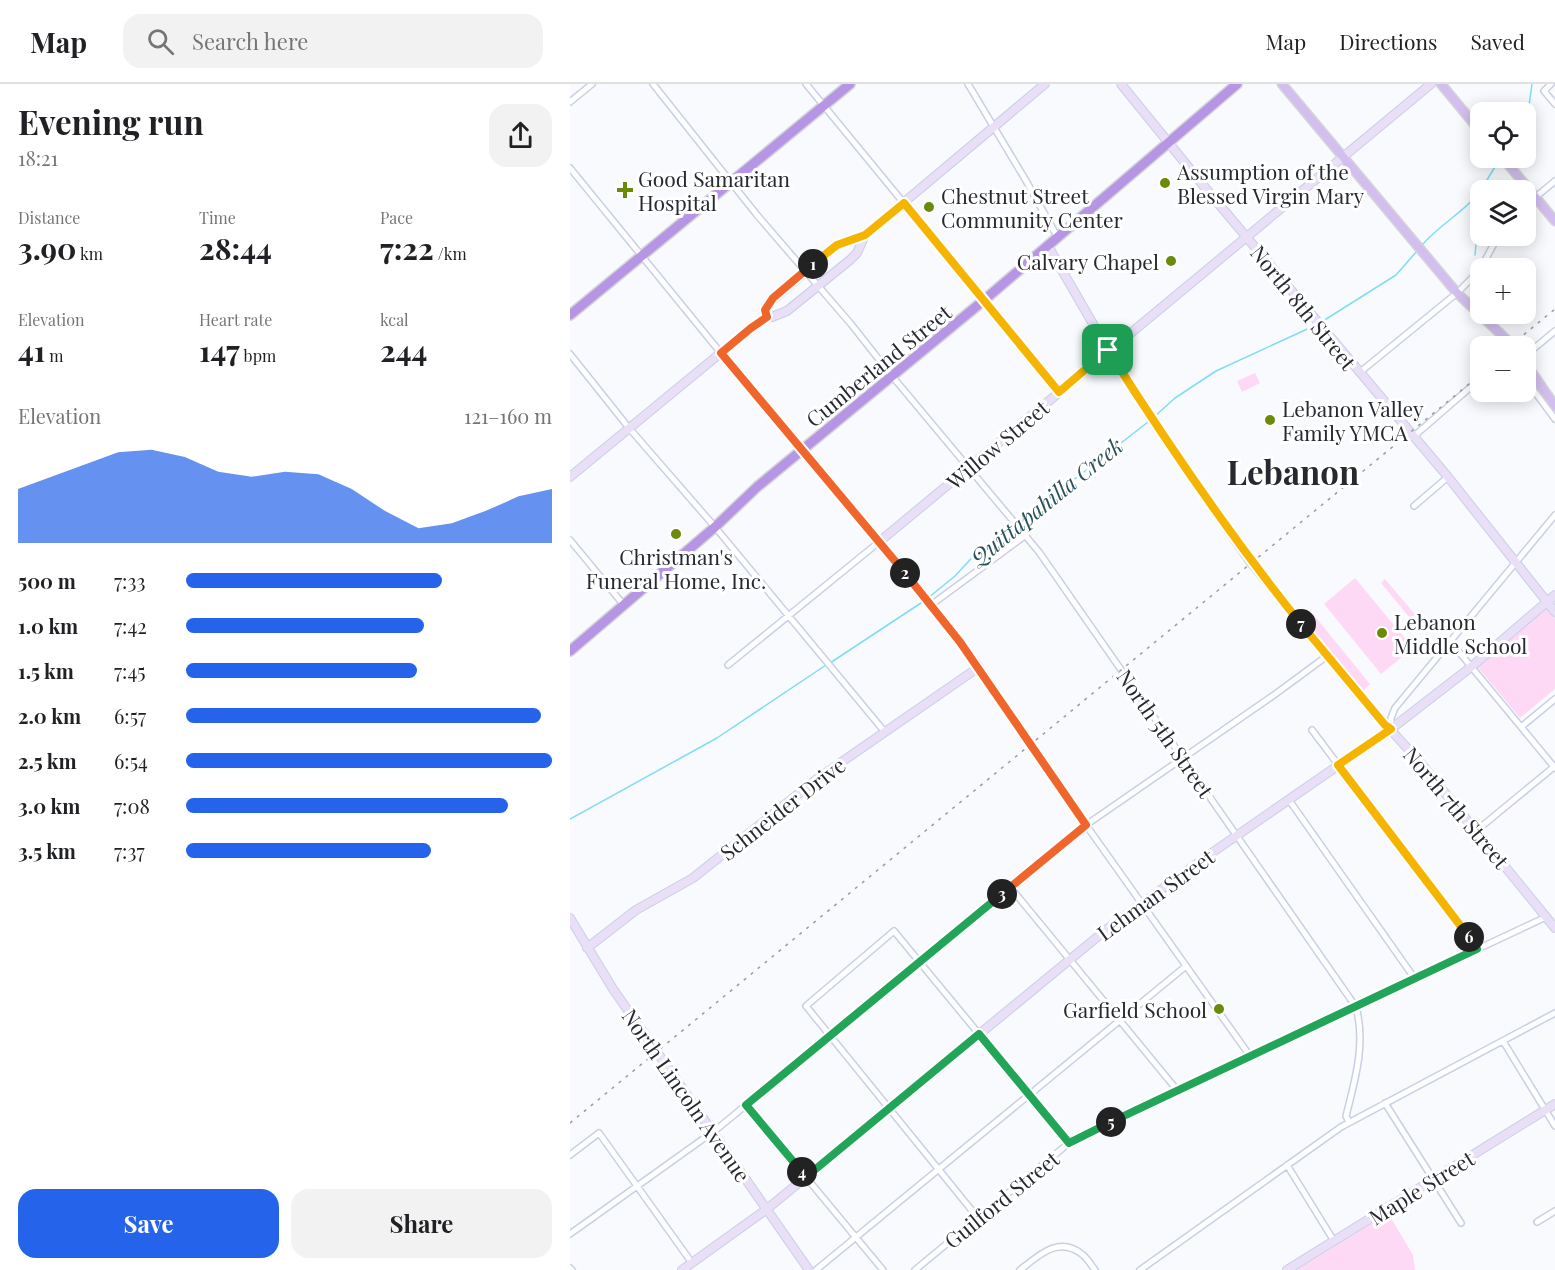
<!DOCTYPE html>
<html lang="en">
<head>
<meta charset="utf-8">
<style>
	:root { --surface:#fff; --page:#f2f2f2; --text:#202124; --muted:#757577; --line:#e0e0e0; --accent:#2563eb }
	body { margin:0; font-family:"Playfair Display",serif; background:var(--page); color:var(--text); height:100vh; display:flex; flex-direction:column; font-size:22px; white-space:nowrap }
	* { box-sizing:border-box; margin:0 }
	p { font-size:20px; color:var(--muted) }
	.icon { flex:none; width:33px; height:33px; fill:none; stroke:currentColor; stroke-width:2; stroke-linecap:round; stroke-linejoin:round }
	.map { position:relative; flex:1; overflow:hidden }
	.details { display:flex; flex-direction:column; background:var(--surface); width:570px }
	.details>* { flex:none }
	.fabs { position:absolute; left:900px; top:18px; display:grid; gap:12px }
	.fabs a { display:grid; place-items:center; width:66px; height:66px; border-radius:12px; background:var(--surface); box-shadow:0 3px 15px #0003; font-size:30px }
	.pin { position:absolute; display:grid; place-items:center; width:51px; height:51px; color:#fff; margin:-26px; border-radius:12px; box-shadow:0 3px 9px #0006 }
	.km { position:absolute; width:30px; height:30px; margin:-15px; border-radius:50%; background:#222; color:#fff; font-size:16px; line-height:30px; text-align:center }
	.round { display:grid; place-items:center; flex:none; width:63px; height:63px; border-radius:18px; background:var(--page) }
	.overview { display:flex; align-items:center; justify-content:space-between; height:102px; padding:0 18px }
	h1 { font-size:33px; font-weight:700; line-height:45px }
	.metrics { display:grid; grid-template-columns:repeat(3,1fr); gap:9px; height:102px; padding:6px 18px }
	.metrics div { display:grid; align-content:center }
	.metrics b { font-size:30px; font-weight:700 }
	.metrics small { font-size:16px; font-weight:400 }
	.metrics p { font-size:16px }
	.chart { height:168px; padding:12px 18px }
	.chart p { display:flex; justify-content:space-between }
	.chart svg { width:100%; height:108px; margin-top:6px; fill:var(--accent); opacity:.7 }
	.cta { display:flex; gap:12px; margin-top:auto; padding:12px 18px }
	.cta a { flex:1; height:69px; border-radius:18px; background:var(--accent); color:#fff; font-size:24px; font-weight:700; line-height:69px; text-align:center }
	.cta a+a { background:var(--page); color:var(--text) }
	ul { padding:0 18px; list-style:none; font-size:20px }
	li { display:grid; grid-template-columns:96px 72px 1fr; align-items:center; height:45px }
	li i { height:15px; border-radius:8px; background:var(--accent) }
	header { display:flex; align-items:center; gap:36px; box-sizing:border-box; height:84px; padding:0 30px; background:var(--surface); border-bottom:2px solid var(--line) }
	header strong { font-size:28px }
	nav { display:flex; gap:33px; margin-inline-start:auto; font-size:21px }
	.search { width:420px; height:54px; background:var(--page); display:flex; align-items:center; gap:15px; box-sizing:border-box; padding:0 21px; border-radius:18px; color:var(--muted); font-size:22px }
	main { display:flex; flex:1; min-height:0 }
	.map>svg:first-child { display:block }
	.green { fill:#fdd9f6 }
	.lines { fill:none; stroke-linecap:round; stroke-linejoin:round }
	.stream { stroke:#7eddf3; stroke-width:1.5 }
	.street-casing { stroke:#c9cfe5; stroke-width:8 }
	.secondary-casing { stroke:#c9cfe5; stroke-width:10 }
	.primary-casing { stroke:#d4d4d6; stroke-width:11 }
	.highway-casing { stroke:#d4d4d6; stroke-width:12 }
	.street { stroke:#fff; stroke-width:5 }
	.secondary { stroke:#e9dff7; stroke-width:8 }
	.primary { stroke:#d3bfef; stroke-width:8 }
	.highway { stroke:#b695e4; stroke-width:9 }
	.rail { stroke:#999ba1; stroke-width:1.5; stroke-dasharray:3 6; stroke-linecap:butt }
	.primary-bridge-casing { stroke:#d4d4d6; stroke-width:11; stroke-linecap:butt }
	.primary-bridge { stroke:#d3bfef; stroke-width:8 }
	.split-1-casing { stroke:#fff; stroke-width:12 }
	.split-2-casing { stroke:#fff; stroke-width:12 }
	.split-3-casing { stroke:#fff; stroke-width:12 }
	.split-4-casing { stroke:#fff; stroke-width:12 }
	.split-5-casing { stroke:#fff; stroke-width:12 }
	.split-6-casing { stroke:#fff; stroke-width:12 }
	.split-7-casing { stroke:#fff; stroke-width:12 }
	.split-8-casing { stroke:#fff; stroke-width:12 }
	.split-1 { stroke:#f5b400; stroke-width:8 }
	.split-2 { stroke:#f0652b; stroke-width:8 }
	.split-3 { stroke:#f0652b; stroke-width:8 }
	.split-4 { stroke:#22a559; stroke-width:8 }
	.split-5 { stroke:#22a559; stroke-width:8 }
	.split-6 { stroke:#22a559; stroke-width:8 }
	.split-7 { stroke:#f5b400; stroke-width:8 }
	.split-8 { stroke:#f5b400; stroke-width:8 }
	.poi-dot { fill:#6b8a09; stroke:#fff; stroke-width:2 }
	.labels { text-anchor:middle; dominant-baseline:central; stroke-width:6; stroke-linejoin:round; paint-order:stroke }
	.poi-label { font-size:21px; fill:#272931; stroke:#fff; text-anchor:start }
	.street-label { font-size:21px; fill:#272931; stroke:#fff }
	.water-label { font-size:22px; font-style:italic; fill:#27515b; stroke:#fff }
	.town-label { font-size:33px; font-weight:bold; fill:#272931; stroke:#fff }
</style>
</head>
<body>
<header>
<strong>Map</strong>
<div class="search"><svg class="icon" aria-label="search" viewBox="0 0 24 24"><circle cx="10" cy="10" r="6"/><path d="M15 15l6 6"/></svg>Search here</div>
<nav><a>Map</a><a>Directions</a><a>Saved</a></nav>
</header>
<main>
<section class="details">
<div class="overview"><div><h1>Evening run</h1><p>18:21</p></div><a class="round"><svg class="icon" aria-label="share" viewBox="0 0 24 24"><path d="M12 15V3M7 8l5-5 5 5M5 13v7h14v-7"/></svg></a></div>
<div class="metrics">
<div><p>Distance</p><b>3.90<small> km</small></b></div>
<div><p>Time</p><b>28:44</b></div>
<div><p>Pace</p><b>7:22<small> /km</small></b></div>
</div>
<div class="metrics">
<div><p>Elevation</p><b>41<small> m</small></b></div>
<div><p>Heart rate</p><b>147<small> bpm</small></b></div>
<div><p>kcal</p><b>244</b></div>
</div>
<div class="chart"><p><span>Elevation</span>121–160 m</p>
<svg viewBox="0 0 160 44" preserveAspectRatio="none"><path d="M0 44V22L10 17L20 12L30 7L40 6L50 9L60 15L70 17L80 15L90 16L100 22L110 31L120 38L130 36L140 31L150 25L160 22V44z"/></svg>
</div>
<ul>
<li><b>500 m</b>7:33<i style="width:70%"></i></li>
<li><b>1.0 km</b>7:42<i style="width:65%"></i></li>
<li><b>1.5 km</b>7:45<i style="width:63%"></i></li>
<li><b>2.0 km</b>6:57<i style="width:97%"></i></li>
<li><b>2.5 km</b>6:54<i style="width:100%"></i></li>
<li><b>3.0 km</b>7:08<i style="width:88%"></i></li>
<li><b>3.5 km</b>7:37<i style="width:67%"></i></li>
</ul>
<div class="cta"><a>Save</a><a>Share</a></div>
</section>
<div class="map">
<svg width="985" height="1186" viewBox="0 0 985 1186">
	<rect width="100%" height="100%" fill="#f8fafe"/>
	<path class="green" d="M685,289L690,299L672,308L667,297Z
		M785,494L843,564L811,590L754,520Z
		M815,495L849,535L844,539L811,499Z
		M976,521L985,532V605L950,634L906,581Z
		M743,530L800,600L793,607L735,537Z
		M818,1129L843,1171L845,1186H727Z"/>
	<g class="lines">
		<path class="stream" d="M955,28L959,22L962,0
			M911,106L929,76
			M852,161C869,141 894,128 910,108
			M905,171L907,150L910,147
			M753,237L826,191L847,167
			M584,333L605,314L646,287L746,241
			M446,438L510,391L578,338
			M358,514L385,492L411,464L442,441
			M260,579L354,517
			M0,735L147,654L256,581"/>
		<defs>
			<path id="street" d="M83,0L187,131L281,240L322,292L469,468L786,923C796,960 785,996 776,1032L779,1038
				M236,0L489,308
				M398,0L455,95L488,154
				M981,0L974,7L985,20
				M0,18L22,0
				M0,84L190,317L309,458L158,581
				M956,121L985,97
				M911,184L928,152
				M0,270L59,344L145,443L314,647
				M956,271L985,247
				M789,289L887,209L910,186
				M956,296L985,335
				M843,353L910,295
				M844,422L878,393
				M0,456L53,520
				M361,521L456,451
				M880,557L985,684
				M409,583L516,741L680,972
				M951,643L985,615
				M821,645V634L825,624L985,431
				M742,646L907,865
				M719,716L845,895
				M906,747L985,682
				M440,803L607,1006
				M933,957L985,1042
				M815,1019L891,1139
				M176,1021L313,1186
				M0,1071L29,1049L122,1179
				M717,1081L764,1157
				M408,1134L236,922L324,847L499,1059
				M967,1138L985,1127
				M0,1150L147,1045L516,741L704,611L757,572
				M0,1184L2,1186
				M246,1186L616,882
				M345,1186L499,1059L607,1006L976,833
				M450,1186C469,1171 489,1151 513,1171C517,1174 521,1181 525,1186
				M570,1186L771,1043L985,929"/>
			<path id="secondary" d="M551,0L637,106L878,393L985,528
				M478,162L538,266L584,339L679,476L789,611L849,677L985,844
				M197,233L195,226L198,220L267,161L295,151
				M0,393L181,244L197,233H202L217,227L280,176L287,169L295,151L475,0
				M0,834L43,905L239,1186
				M17,864L66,826L123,794L247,695L409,583L390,558L309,458L861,0
				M112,1186L197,1125L537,845L643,768L821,645L901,583L985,511
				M717,1186L985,1020"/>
			<path id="primary" d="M712,0L887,209L937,256
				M871,0L910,47
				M933,74L985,137
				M956,280L985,322"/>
			<path id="highway" d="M0,231L280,0
				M0,567L145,443L187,403L413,217L667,0"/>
		</defs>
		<use href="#street" class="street-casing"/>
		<use href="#secondary" class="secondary-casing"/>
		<use href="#primary" class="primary-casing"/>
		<use href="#highway" class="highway-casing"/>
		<use href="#street" class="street"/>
		<use href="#secondary" class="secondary"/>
		<use href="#primary" class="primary"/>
		<use href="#highway" class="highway"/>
		<path class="rail" d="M940,262L985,225
			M0,1039L910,291"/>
		<defs>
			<path id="primary-bridge" d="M937,256L942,262"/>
		</defs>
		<use href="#primary-bridge" class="primary-bridge-casing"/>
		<use href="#primary-bridge" class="primary-bridge"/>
	</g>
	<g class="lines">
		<defs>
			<path id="split-1" d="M243,180L267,161L295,151L334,119L489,308L538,266"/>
			<path id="split-2" d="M243,180L203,214L195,226L197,233L181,244L151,269L335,489"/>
			<path id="split-3" d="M335,489L390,558L516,741L432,810"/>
			<path id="split-4" d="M232,1088L176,1021L432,810"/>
			<path id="split-5" d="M232,1088L236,1093L409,950L499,1059L541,1038"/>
			<path id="split-6" d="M541,1038L907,865L899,853"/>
			<path id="split-7" d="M731,540L815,641L821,645L768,681L899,853"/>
			<path id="split-8" d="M538,266C598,361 661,453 731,540"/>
		</defs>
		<use href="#split-1" class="split-1-casing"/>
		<use href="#split-2" class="split-2-casing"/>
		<use href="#split-3" class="split-3-casing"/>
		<use href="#split-4" class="split-4-casing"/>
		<use href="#split-5" class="split-5-casing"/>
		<use href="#split-6" class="split-6-casing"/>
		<use href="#split-7" class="split-7-casing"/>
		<use href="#split-8" class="split-8-casing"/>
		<use href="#split-1" class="split-1"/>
		<use href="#split-2" class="split-2"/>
		<use href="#split-3" class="split-3"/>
		<use href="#split-4" class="split-4"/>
		<use href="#split-5" class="split-5"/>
		<use href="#split-6" class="split-6"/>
		<use href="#split-7" class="split-7"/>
		<use href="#split-8" class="split-8"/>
	</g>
	<g class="poi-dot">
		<circle cx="595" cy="99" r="6"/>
		<path d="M52 97h6v6h6v6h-6v6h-6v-6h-6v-6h6z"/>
		<circle cx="359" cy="123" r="6"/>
		<circle cx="601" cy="177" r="6"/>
		<circle cx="700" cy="336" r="6"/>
		<circle cx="106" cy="450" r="6"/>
		<circle cx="812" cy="549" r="6"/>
		<circle cx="649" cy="925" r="6"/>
	</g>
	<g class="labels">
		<g class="poi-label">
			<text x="607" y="87">Assumption of the<tspan x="607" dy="24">Blessed Virgin Mary</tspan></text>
			<text x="68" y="94">Good Samaritan<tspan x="68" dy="24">Hospital</tspan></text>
			<text x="371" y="111">Chestnut Street<tspan x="371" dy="24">Community Center</tspan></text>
			<text x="589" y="177" text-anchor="end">Calvary Chapel</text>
			<text x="712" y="324">Lebanon Valley<tspan x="712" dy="24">Family YMCA</tspan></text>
			<text x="106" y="472" text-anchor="middle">Christman's<tspan x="106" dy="24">Funeral Home, Inc.</tspan></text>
			<text x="824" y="537">Lebanon<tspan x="824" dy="24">Middle School</tspan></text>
			<text x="637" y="925" text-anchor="end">Garfield School</text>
		</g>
		<g class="street-label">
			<text transform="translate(734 223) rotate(51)">North 8th Street</text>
			<text transform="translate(308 281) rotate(-39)">Cumberland Street</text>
			<text transform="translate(427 360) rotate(-40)">Willow Street</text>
			<text transform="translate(596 649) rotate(55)">North 5th Street</text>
			<text transform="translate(887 723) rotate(50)">North 7th Street</text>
			<text transform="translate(212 724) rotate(-38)">Schneider Drive</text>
			<text transform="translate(585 810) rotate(-36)">Lehman Street</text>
			<text transform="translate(117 1011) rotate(55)">North Lincoln Avenue</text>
			<text transform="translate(851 1103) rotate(-32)">Maple Street</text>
			<text transform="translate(431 1115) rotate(-39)">Guilford Street</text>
		</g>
		<g class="water-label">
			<text transform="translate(476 417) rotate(-39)">Quittapahilla Creek</text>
		</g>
		<g class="town-label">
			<text x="723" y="387">Lebanon</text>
		</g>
	</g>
</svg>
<div class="fabs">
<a><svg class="icon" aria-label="locate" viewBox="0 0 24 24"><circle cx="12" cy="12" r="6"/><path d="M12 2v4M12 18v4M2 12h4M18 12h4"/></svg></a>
<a><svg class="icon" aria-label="layers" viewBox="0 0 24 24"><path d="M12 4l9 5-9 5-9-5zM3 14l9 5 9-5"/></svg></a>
<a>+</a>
<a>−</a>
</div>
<div class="pin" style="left:538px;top:266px;background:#1e9e55"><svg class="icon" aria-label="arrive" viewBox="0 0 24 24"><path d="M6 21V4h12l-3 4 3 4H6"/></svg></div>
<b class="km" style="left:243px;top:180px">1</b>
<b class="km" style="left:335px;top:489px">2</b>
<b class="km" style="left:432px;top:810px">3</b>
<b class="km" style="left:232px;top:1088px">4</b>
<b class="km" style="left:541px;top:1038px">5</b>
<b class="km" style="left:899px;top:853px">6</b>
<b class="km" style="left:731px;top:540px">7</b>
</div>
</main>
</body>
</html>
